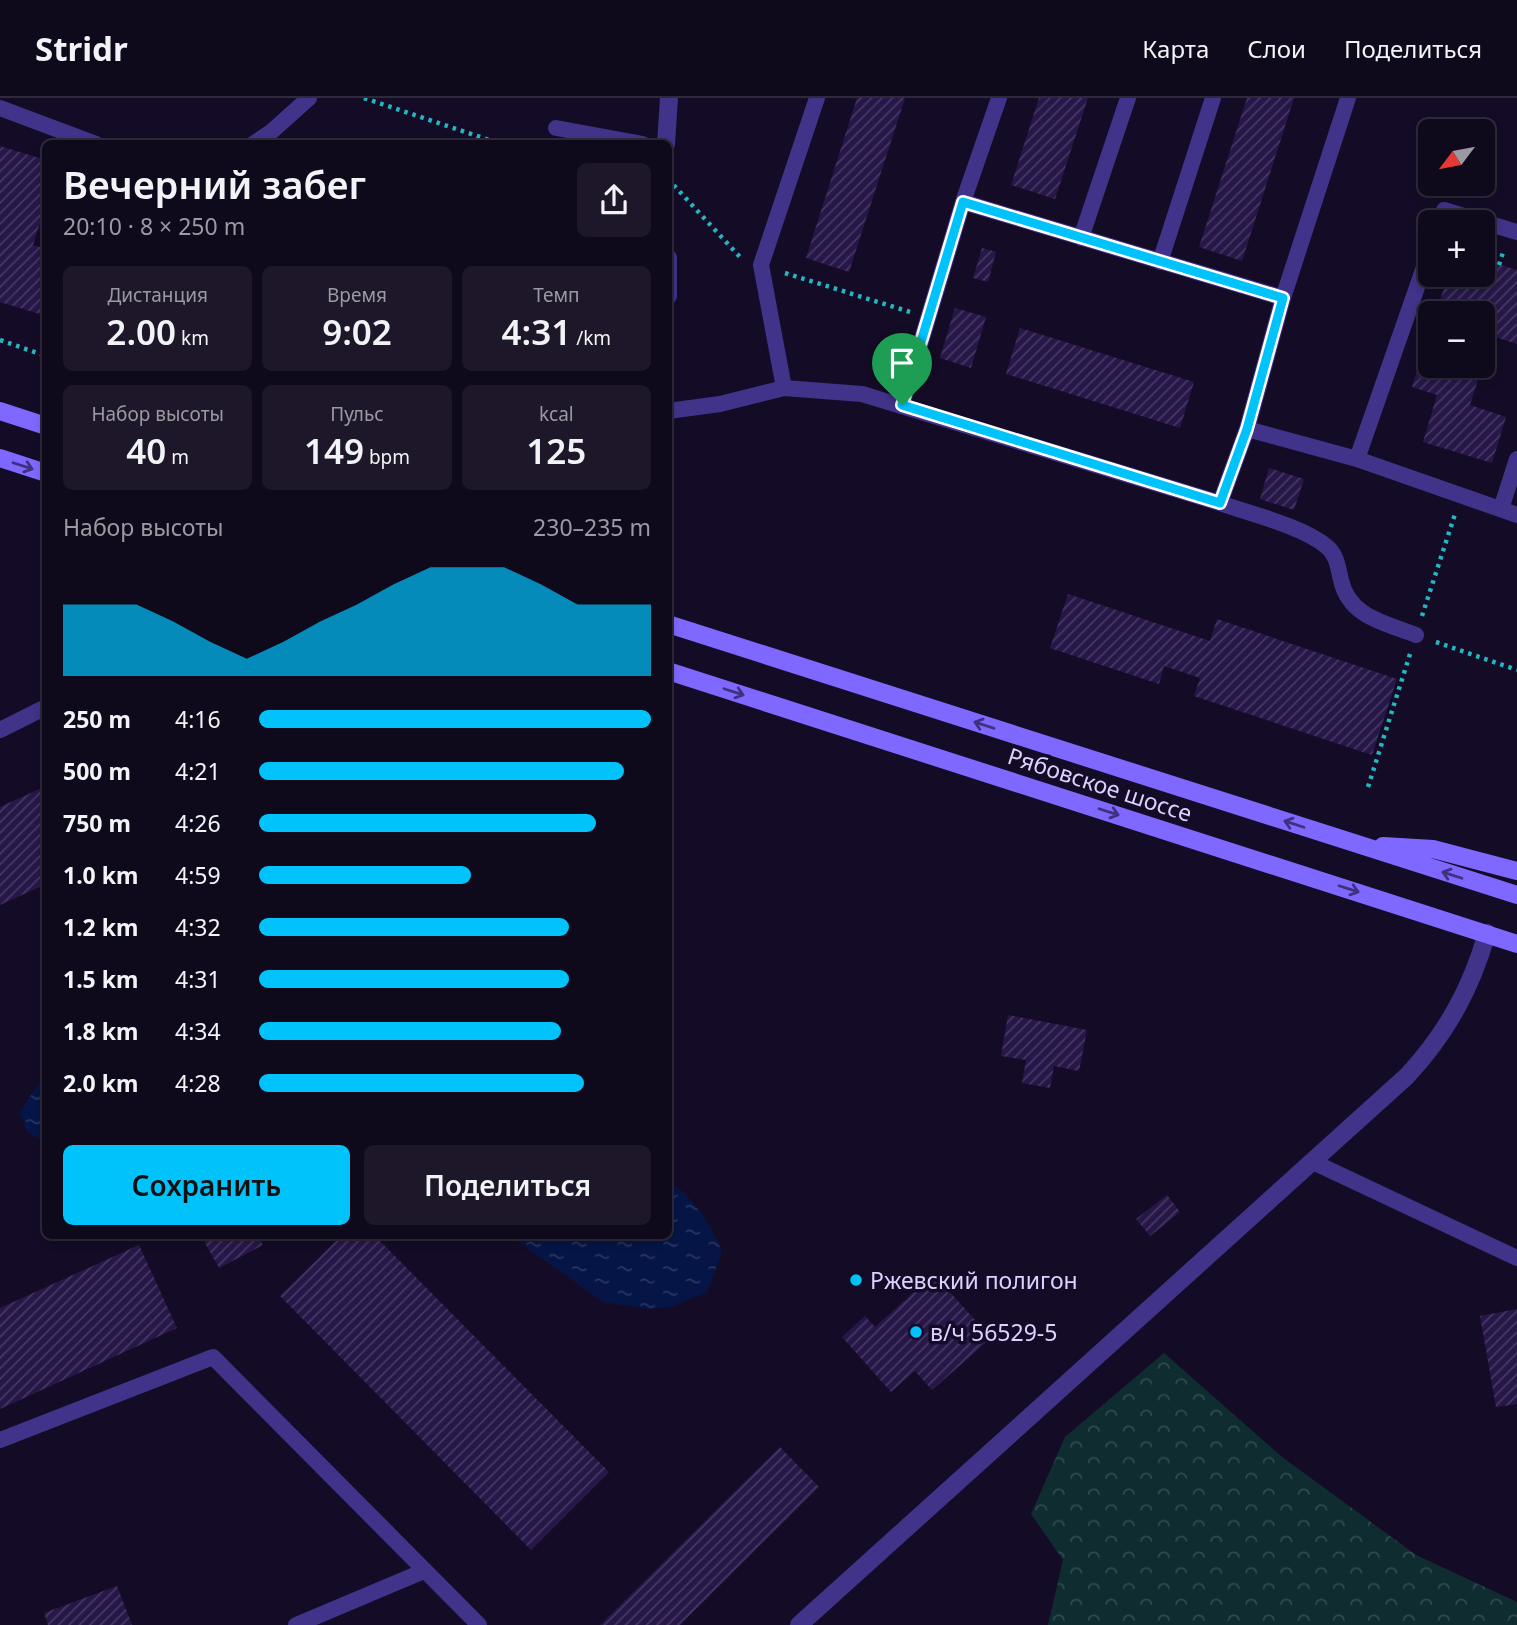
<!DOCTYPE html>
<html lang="ru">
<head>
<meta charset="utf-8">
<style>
	:root { --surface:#0f091c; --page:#1d1729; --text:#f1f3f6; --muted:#9b9aa3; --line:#2f2a3b; --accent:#00c3fc }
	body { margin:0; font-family:"Noto Sans",sans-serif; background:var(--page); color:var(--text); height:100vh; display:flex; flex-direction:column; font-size:26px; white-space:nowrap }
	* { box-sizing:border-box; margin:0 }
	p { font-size:23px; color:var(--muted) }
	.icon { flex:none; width:38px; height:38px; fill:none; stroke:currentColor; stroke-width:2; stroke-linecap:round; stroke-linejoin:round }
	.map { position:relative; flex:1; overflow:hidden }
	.sheet { position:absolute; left:42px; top:42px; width:630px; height:1099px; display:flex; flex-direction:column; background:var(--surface); border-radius:10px; box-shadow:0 4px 10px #0003,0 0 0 2px var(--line) }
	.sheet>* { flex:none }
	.needle { width:46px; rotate:238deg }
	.controls { position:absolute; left:1418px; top:21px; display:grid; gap:14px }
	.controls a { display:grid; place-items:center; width:77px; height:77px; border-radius:10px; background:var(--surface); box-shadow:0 4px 10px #0003,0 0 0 2px var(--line); font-size:35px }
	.pin { position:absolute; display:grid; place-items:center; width:60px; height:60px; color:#fff; margin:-72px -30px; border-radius:50% 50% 50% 0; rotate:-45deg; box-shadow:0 0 7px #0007 }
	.pin .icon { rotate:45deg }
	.round { display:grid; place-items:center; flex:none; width:74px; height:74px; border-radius:10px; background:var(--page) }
	.head { display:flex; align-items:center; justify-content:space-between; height:119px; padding:0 21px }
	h1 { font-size:38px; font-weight:600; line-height:52px }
	.stats { display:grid; grid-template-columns:repeat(3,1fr); gap:10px; height:119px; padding:7px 21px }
	.stats div { display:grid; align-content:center; border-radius:10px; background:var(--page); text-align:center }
	.stats b { font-size:35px; font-weight:600 }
	.stats small { font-size:19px; font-weight:400 }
	.stats p { font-size:19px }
	.chart { height:196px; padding:14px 21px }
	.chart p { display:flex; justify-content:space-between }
	.chart svg { width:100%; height:126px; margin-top:7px; fill:var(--accent); opacity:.7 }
	.cta { display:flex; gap:14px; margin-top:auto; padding:14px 21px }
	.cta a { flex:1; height:80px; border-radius:10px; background:var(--accent); color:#111; font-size:28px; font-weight:600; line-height:80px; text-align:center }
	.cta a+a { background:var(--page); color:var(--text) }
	ul { padding:0 21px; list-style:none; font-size:23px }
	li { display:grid; grid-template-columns:112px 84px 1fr; align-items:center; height:52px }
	li i { height:18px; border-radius:9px; background:var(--accent) }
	header { display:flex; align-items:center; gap:42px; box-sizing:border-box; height:98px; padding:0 35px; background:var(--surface); border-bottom:2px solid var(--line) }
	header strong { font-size:33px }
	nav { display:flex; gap:38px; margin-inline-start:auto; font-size:24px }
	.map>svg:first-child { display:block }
	.forest { fill:url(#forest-crowns) }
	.water { fill:url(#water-ripples) }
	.building { fill:url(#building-hatch) }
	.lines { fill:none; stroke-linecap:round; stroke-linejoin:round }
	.path { stroke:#23b7c1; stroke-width:4.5; stroke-dasharray:3.5 5; stroke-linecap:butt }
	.lane { stroke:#413389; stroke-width:16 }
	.street { stroke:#413389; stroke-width:18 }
	.secondary { stroke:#7f68ff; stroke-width:18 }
	.oneway { stroke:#3f317d }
	.route-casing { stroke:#fff; stroke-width:14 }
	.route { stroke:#00c3fc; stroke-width:9 }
	.poi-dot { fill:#00c3fc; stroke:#140c26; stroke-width:2.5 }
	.labels { text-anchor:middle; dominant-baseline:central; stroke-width:7; stroke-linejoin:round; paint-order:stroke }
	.street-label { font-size:23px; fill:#dcd1ff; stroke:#140c26 }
	.poi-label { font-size:23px; fill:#dcd1ff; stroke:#140c26; text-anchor:start }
</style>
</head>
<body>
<header>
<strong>Stridr</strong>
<nav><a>Карта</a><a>Слои</a><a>Поделиться</a></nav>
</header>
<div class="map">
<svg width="1517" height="1527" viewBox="0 0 1517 1527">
	<defs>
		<pattern id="forest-crowns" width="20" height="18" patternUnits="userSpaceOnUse" patternTransform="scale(1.75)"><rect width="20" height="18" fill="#0f2d31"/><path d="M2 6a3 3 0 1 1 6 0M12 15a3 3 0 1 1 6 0" fill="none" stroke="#314a50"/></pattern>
		<pattern id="water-ripples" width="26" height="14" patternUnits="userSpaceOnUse" patternTransform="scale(1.75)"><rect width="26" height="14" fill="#051546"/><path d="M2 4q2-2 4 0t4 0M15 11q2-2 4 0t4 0" fill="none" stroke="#293662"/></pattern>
		<pattern id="building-hatch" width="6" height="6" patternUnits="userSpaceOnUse" patternTransform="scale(1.75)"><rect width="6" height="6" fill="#271749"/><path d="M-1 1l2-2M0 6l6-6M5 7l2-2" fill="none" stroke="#463864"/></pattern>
	</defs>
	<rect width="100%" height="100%" fill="#140c26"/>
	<path class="forest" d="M1164,1255L1282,1359L1416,1457L1517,1504V1527H1048L1063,1462L1031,1416L1065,1339Z"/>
	<path class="water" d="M45,982V1044L27,1034L20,1014L38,986Z
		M669,1083C694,1101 711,1125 722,1154L707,1194L671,1209L647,1211L603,1204L519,1144V1138H668Z"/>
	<path class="building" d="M857,0H905L849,174L806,160Z
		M1039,0H1088L1055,101L1011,87Z
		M1247,0H1294L1242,163L1199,149Z
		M0,48L46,62V106L33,147L46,151V218L0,204Z
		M982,150L996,154L988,184L973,180Z
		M1482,161L1517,172V246L1492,238L1470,307L1506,319L1492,365L1423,344L1437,297L1412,289L1429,236L1430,268H1482V215H1436L1448,177H1482Z
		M955,210L986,219L971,270L940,260Z
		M1020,230L1194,284L1180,330L1006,276Z
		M1269,370L1304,381L1294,412L1260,401Z
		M1068,496L1210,543L1217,521L1397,581L1372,657L1194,598L1200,580L1164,568L1159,586L1050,550Z
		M46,688V786L0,807V709Z
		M1008,917L1087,932L1079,973L1054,968L1050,990L1022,985L1026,962L1001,958Z
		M1167,1097L1180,1114L1150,1138L1136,1121Z
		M201,1138H258L263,1147L219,1170Z
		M341,1138H375L609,1374L531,1452L280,1198Z
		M139,1147L177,1230L0,1311V1210Z
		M934,1176L991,1240L932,1292L915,1273L891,1294L842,1239L865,1218L875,1229Z
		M1517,1211V1306L1496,1309L1480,1218Z
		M780,1349L819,1389L680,1527H600Z
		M117,1488L132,1527H48L44,1515Z"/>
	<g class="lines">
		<path class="path" d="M364,0L501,46
			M668,81L740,159
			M1499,167L1504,151
			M785,175L910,214
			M0,242L46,258
			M1422,518L1455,416
			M1436,544L1517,572
			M1368,689L1410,556"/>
		<path class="lane" d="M0,10L96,46
			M556,30L643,46
			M253,46L271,34L309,0
			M963,104L1283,200
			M1439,124L1444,112L1517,134
			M1081,140L1128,0
			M1160,164L1213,0
			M784,290L761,167L817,0
			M902,307L963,104L999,0
			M668,313L720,306L784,290L862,296L1220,405L1247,331L1357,361L1517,417
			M1247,331L1283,200L1348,0
			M1357,361L1430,152
			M1220,405C1250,416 1302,428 1326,448C1337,456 1338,470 1341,482C1349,519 1385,525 1416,537
			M1501,411L1517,361
			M0,632L46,609
			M1313,1064L1517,1160
			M0,1342L213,1259L479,1527
			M296,1527L424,1473"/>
		<path class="street" d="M666,46L669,0
			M668,160V198
			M799,1527L1407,978C1446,936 1471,891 1487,835"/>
		<path class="secondary" d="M0,313L46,328
			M0,360L46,375
			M668,526L1517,797
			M668,573L1517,846
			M1383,748L1433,751L1517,773"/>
	</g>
	<defs><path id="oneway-shaft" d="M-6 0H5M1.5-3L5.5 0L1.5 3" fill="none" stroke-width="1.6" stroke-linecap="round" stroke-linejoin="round" transform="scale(1.75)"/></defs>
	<g class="oneway">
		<use href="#oneway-shaft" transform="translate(23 368) rotate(18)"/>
		<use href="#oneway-shaft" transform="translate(734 594) rotate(18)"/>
		<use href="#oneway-shaft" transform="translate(984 627) rotate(-162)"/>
		<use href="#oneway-shaft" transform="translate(1109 714) rotate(18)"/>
		<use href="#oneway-shaft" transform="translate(1294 726) rotate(-162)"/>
		<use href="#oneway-shaft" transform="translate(1452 777) rotate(-162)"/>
		<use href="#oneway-shaft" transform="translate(1349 791) rotate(18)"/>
	</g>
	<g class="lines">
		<defs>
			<path id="route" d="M963,104L1283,200L1247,331L1220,405L902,307Z"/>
		</defs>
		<use href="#route" class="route-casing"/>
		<use href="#route" class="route"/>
	</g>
	<g class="poi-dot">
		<circle cx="856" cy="1182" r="7"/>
		<circle cx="916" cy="1234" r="7"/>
	</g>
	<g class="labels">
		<g class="street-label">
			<text transform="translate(1100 686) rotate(18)">Рябовское шоссе</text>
		</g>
		<g class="poi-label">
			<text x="870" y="1182">Ржевский полигон</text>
			<text x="930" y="1234">в/ч 56529-5</text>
		</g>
	</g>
</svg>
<div class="controls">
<a><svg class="needle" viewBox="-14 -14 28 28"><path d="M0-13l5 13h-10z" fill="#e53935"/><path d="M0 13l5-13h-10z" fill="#9b9aa3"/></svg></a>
<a>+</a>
<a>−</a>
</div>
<div class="pin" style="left:902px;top:307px;background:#1e9e55"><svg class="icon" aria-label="arrive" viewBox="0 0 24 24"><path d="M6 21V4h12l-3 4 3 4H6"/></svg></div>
<section class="sheet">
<div class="head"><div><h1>Вечерний забег</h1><p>20:10 · 8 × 250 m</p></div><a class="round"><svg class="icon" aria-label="share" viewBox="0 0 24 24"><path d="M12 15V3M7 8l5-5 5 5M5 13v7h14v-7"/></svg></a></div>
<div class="stats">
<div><p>Дистанция</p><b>2.00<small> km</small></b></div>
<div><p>Время</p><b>9:02</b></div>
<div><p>Темп</p><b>4:31<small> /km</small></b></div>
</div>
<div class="stats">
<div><p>Набор высоты</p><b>40<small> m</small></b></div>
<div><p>Пульс</p><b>149<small> bpm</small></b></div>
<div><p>kcal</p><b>125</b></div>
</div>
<div class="chart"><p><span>Набор высоты</span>230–235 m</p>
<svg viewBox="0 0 160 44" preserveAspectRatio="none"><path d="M0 44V19L10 19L20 19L30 25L40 32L50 38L60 32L70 25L80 19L90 12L100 6L110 6L120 6L130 12L140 19L150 19L160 19V44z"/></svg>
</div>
<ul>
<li><b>250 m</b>4:16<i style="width:100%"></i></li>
<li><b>500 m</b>4:21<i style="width:93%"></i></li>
<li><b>750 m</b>4:26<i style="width:86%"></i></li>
<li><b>1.0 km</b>4:59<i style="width:54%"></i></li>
<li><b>1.2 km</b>4:32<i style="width:79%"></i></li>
<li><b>1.5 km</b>4:31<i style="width:79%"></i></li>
<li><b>1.8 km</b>4:34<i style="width:77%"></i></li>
<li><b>2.0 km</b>4:28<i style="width:83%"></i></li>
</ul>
<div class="cta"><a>Сохранить</a><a>Поделиться</a></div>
</section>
</div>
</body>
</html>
